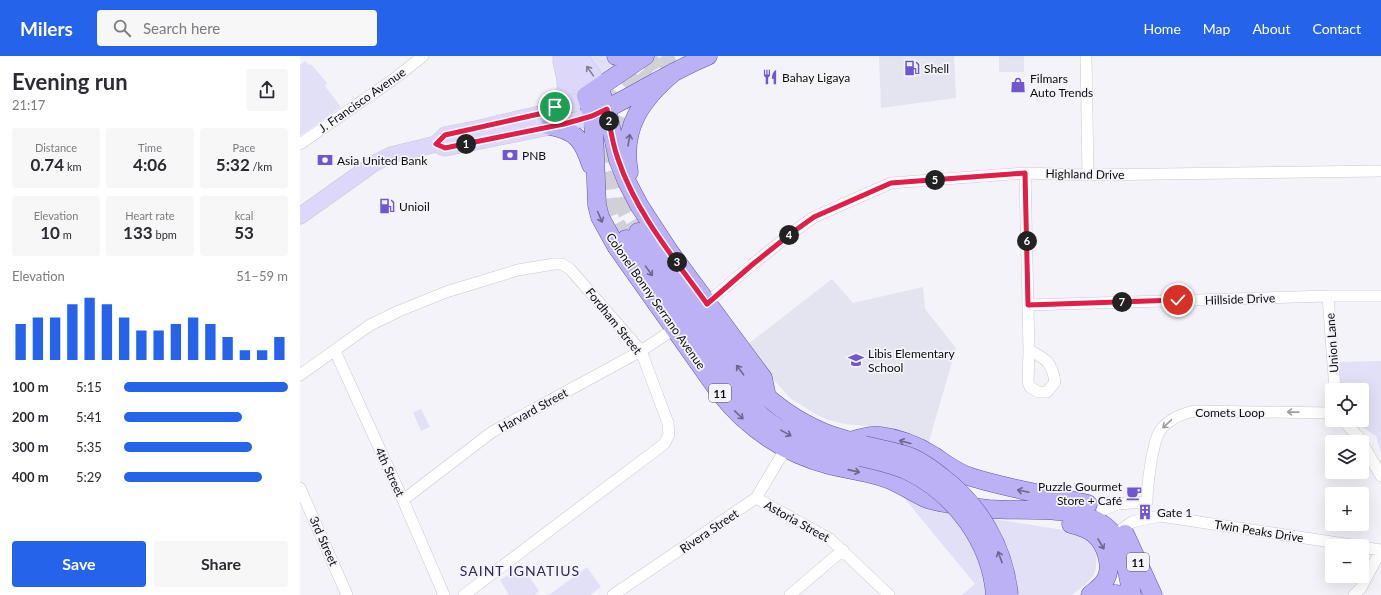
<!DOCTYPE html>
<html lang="en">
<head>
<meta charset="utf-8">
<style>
	:root { --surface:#fff; --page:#f7f7f7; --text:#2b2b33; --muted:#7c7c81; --accent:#2563eb }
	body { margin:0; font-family:Lato,sans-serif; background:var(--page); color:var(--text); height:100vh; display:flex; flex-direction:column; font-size:15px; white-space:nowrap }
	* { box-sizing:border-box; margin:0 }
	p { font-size:13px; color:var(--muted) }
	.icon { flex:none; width:22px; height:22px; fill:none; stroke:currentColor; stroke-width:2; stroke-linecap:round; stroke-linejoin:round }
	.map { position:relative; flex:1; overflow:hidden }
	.panel { display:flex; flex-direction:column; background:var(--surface); width:300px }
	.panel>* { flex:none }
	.controls { position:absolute; left:1025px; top:327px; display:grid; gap:8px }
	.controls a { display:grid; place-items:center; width:44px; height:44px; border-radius:4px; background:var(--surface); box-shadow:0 4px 16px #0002; font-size:20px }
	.pin { position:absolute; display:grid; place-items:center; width:34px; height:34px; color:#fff; margin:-17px; border:2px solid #fff; border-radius:50%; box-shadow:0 1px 4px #0007 }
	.km { position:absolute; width:20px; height:20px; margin:-10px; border-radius:50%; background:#222; color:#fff; font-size:11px; line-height:20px; text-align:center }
	.round { display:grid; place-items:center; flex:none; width:42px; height:42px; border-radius:4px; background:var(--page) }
	.head { display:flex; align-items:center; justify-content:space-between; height:68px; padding:0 12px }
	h1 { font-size:22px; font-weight:700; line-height:30px }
	.figures { display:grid; grid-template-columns:repeat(3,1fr); gap:6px; height:68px; padding:4px 12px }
	.figures div { display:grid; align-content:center; border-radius:4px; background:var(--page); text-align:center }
	.figures b { font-size:17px; font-weight:700 }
	.figures small { font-size:11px; font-weight:400 }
	.figures p { font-size:11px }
	.chart { height:112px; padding:8px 12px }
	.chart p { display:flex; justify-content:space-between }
	.chart svg { width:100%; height:72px; margin-top:4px; stroke:var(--accent); stroke-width:6 }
	.primary-button { display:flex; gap:8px; margin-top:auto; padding:8px 12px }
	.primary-button a { flex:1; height:46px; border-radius:4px; background:var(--accent); color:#fff; font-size:16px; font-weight:700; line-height:46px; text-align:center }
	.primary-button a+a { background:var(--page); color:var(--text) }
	ul { padding:0 12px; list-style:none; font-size:13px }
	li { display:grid; grid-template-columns:64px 48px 1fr; align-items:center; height:30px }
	li i { height:10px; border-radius:5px; background:var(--accent) }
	header { display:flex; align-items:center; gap:24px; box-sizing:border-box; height:56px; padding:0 20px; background:var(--accent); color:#fff }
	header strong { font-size:19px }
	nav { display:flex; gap:22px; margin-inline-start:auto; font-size:14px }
	.search { width:280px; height:36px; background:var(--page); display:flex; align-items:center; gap:10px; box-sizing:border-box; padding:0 14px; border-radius:4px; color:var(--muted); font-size:15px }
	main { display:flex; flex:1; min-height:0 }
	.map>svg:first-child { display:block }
	.built { fill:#e4e4f0 }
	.green { fill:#e1e0f6 }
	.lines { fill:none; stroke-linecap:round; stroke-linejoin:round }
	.primary-tunnel { stroke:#d1d0d7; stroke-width:18; stroke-dasharray:18 9; stroke-linecap:butt }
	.street-casing { stroke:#c8c8ce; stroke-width:12 }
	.secondary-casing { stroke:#c8c8ce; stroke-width:17 }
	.primary-casing { stroke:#6256a1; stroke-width:19 }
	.street { stroke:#fff; stroke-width:11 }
	.secondary { stroke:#ddd8fa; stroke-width:16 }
	.primary { stroke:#bcb1f5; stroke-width:18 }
	.primary-bridge-casing { stroke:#6256a1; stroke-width:19; stroke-linecap:butt }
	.primary-bridge { stroke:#bcb1f5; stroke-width:18 }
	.oneway { stroke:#7f7d90 }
	.oneway2 { stroke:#6d678e }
	.oneway3 { stroke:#9e9e9f }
	.route-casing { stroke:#fff; stroke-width:8 }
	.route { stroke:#e11d48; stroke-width:5 }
	.labels { text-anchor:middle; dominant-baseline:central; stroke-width:3.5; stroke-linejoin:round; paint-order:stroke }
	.shield { fill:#f4f3fa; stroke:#525256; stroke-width:1 }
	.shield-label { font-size:11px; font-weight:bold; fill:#0d0d0f }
	.poi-label { font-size:12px; fill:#0d0d0f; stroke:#f4f3fa; text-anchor:start }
	.street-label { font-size:12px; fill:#0d0d0f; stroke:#f4f3fa }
	.quarter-label { font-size:14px; letter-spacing:1px; fill:#322661; stroke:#f4f3fa }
</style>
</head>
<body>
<header>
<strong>Milers</strong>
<div class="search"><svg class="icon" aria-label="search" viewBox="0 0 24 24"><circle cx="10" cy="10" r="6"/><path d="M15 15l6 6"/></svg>Search here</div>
<nav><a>Home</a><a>Map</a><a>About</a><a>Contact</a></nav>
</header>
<main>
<section class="panel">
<div class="head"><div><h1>Evening run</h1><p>21:17</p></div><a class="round"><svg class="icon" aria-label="share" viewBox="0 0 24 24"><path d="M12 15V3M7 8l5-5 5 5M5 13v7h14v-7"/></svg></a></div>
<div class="figures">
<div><p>Distance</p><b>0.74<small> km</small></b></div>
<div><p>Time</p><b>4:06</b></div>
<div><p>Pace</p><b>5:32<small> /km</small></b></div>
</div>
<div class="figures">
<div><p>Elevation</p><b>10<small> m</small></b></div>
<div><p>Heart rate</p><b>133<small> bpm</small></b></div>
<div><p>kcal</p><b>53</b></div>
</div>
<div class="chart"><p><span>Elevation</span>51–59 m</p>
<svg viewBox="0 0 160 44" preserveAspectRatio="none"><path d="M5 44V22M15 44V18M25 44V18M35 44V10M45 44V6M55 44V10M65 44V18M75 44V26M85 44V26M95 44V22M105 44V18M115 44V22M125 44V30M135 44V38M145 44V38M155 44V30"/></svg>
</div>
<ul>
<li><b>100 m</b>5:15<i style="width:100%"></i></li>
<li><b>200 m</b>5:41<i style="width:72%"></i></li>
<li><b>300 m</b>5:35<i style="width:78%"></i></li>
<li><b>400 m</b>5:29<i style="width:84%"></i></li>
</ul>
<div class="primary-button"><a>Save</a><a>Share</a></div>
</section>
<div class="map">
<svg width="1081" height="539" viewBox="0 0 1081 539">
	<rect width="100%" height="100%" fill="#f4f3fa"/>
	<path class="built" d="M579,0H654L656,42L581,52Z
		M699,0H724V16H699Z
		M532,223L553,247L623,231L625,253L656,292L628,389L609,379L585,372L545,368L526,363L517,359L490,342L466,315L448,288Z"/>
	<path class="green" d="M288,0H303L322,5L302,18Z
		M5,5L9,9L11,8L27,27L25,30L41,51L0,80V9Z
		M1081,305V397L1076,380L1051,364H1062V334H1041L1038,306Z
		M121,353L130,371L121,375L113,356Z
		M595,431L635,454L764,474C780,479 800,488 796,509C796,512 795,517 793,520C787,528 779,533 772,539H662L675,528Z
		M222,510L239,535L234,539H209L200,524Z
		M287,511L301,531L290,539H249Z"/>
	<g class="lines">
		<path class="primary-tunnel" d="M317,78C323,40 348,16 382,0
			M317,114C320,142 322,152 338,176
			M326,183C320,174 313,165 310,154C303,127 303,62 317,37C326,21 345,10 360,0"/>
		<defs>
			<path id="street" d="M786,0L788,119
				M0,88L94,23L123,0
				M725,117L729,294L728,326L730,331L738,336H747L755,326C752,306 746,303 729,294
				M1028,240L1035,334
				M407,247L453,208L493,176L514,161L591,127L725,117L788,119L1081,115
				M728,249L1028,240H1081
				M35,295L103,444L144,539
				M0,319L70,269L99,255L146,236L218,214L254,208H262L270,213L341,295L368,367L369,379L364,388L164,539
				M1043,364L1060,383L1081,420
				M0,432L47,539
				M456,442L530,483L589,539
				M103,444L192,376L341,295L371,275
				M847,446C847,431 852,387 860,375C868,363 881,358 894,355L1032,357
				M802,454L818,448L847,446
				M822,473L832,466L860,460L1058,490
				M1062,491L1081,494
				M313,539L456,442L486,392
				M490,539L543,494
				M1054,539L1061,532L1081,494"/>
			<path id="secondary" d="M279,0L293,19L299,31
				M249,56C270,41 267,28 261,6
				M136,88L145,92L264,68L291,60
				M0,160L73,108L91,99L136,88L145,79C168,75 191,70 214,64C239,58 264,54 286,40L277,23L261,0"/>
			<path id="primary" d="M316,0L330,1L339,0
				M345,0L286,40L291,55L294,76L297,149L300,161L316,190L420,337C447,372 486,398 529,409C548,414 569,416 588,423C601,428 612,436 625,442C639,448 672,451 688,453C723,456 776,448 805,470C824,484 827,517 832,539
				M299,31L307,53L318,104L327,126L339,149L369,195L463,322L467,341
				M296,58C334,40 369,16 408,0
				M250,70C277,75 283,85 291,109
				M329,116C321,71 342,43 374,16
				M338,176L444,318C466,343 492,363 523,376C535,381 548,384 561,388
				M326,183L436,334C446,346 457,357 469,366C496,386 529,393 561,401
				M550,385C560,382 570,379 580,380C599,382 618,390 634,400C646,408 657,417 671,421C709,433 749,439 788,448
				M771,468C779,470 787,472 794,478C806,488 814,512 804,526C801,531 794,535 790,539
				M825,478L853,539
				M796,539L815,538L823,539"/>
		</defs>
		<use href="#street" class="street-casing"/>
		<use href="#secondary" class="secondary-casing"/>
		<use href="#primary" class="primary-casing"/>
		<use href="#street" class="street"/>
		<use href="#secondary" class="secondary"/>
		<use href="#primary" class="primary"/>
		<defs>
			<path id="primary-bridge" d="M564,389C579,393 596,395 611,401C622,406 632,413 642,421C680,450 704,491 709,539
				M561,401C577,405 593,408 608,415C655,438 691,486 695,539"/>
		</defs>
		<use href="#primary-bridge" class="primary-bridge-casing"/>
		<use href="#primary-bridge" class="primary-bridge"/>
	</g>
	<defs><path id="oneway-shaft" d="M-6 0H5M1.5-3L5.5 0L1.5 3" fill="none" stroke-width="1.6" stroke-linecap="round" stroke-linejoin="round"/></defs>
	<use class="oneway" href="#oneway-shaft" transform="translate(290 15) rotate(-125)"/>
	<g class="oneway2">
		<use href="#oneway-shaft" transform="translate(329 84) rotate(-81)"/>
		<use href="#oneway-shaft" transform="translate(300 161) rotate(67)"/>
		<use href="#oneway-shaft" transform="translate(349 215) rotate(54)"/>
		<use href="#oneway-shaft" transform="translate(440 314) rotate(-127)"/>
		<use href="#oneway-shaft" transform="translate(439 359) rotate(44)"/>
		<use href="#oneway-shaft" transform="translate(486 377) rotate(29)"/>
		<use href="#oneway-shaft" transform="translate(605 386) rotate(-165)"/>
		<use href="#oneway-shaft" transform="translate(554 415) rotate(13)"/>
		<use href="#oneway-shaft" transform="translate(723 435) rotate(-168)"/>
		<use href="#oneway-shaft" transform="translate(801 488) rotate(59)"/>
		<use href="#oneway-shaft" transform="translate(700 501) rotate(-110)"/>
	</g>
	<g class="oneway3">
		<use href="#oneway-shaft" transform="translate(993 356) rotate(-179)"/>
		<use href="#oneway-shaft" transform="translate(867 368) rotate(137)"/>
	</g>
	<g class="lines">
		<defs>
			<path id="route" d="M255,51L248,56L145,79L136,88L145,92L264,68L292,60L307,53C310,70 312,87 318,103C336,157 374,202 407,248L453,208L493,176L514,161L591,127L725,117L728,249L878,244"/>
		</defs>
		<use href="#route" class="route-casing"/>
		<use href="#route" class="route"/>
	</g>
	<defs>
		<symbol id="fuel-bare" viewBox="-9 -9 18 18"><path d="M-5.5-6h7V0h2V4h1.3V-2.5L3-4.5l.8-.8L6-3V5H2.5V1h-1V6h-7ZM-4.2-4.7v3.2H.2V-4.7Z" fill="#7057d1" stroke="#f4f3fa" stroke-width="2.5" paint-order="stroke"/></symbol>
		<symbol id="restaurant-bare" viewBox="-9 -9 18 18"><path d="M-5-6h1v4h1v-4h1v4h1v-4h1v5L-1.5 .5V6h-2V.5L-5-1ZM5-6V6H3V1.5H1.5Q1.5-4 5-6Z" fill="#7057d1" stroke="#f4f3fa" stroke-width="2.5" paint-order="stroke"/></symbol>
		<symbol id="shop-bare" viewBox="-9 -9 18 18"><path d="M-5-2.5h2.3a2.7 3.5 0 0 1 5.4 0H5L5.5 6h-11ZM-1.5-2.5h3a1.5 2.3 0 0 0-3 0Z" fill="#7057d1" stroke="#f4f3fa" stroke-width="2.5" paint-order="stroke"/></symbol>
		<symbol id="bank-bare" viewBox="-9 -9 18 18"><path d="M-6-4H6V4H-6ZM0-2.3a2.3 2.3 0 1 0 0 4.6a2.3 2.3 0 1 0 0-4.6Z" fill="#7057d1" stroke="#f4f3fa" stroke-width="2.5" paint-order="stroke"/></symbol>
		<symbol id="school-bare" viewBox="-9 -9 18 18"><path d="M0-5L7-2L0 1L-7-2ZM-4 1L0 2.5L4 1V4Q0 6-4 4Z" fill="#7057d1" stroke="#f4f3fa" stroke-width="2.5" paint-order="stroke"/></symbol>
		<symbol id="cafe-bare" viewBox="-9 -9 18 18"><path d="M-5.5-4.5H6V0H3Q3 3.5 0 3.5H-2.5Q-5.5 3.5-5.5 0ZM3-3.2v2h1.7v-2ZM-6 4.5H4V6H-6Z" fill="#7057d1" stroke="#f4f3fa" stroke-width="2.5" paint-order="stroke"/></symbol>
		<symbol id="building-bare" viewBox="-9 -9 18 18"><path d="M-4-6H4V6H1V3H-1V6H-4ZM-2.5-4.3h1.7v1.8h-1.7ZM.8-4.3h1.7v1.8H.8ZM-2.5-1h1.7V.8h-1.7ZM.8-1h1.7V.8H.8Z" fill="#7057d1" stroke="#f4f3fa" stroke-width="2.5" paint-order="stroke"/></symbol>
	</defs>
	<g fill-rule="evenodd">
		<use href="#fuel-bare" x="601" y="1" width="22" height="22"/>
		<use href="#restaurant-bare" x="459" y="10" width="22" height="22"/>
		<use href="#shop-bare" x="707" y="18" width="22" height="22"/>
		<use href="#bank-bare" x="199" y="88" width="22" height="22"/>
		<use href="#bank-bare" x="14" y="93" width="22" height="22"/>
		<use href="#fuel-bare" x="76" y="139" width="22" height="22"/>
		<use href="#school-bare" x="545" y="293" width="22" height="22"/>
		<use href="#cafe-bare" x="823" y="426" width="22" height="22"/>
		<use href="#building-bare" x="834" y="445" width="22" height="22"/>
	</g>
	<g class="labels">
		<g class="shield">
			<rect x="409" y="328" width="22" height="18" rx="3"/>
			<rect x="827" y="497" width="22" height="18" rx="3"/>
		</g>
		<g class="shield-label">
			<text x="420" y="337">11</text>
			<text x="838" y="506">11</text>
		</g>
		<g class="poi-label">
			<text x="624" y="12">Shell</text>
			<text x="482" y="21">Bahay Ligaya</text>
			<text x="730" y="22">Filmars<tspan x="730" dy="14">Auto Trends</tspan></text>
			<text x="222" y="99">PNB</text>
			<text x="37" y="104">Asia United Bank</text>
			<text x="99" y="150">Unioil</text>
			<text x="568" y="297">Libis Elementary<tspan x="568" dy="14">School</tspan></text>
			<text x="822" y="430" text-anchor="end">Puzzle Gourmet<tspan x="822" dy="14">Store + Café</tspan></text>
			<text x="857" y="456">Gate 1</text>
		</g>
		<g class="street-label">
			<text transform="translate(62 44) rotate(-35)">J. Francisco Avenue</text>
			<text transform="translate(785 118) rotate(1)">Highland Drive</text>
			<text transform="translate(940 243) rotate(-2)">Hillside Drive</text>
			<text transform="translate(356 245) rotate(55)">Colonel Bonny Serrano Avenue</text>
			<text transform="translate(314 265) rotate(51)">Fordham Street</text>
			<text transform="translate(1032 287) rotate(-94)">Union Lane</text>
			<text transform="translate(233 354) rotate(-29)">Harvard Street</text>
			<text x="930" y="356">Comets Loop</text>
			<text transform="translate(90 416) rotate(65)">4th Street</text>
			<text transform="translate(497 465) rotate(29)">Astoria Street</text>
			<text transform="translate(409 475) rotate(-34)">Rivera Street</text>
			<text transform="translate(959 475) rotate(9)">Twin Peaks Drive</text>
			<text transform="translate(24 485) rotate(66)">3rd Street</text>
		</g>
		<g class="quarter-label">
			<text x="220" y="514">SAINT IGNATIUS</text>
		</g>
	</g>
</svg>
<div class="controls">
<a><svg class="icon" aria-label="locate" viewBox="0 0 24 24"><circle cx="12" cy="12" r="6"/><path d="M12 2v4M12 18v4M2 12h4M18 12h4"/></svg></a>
<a><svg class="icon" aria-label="layers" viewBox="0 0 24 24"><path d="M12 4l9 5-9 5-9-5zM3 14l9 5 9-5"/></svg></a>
<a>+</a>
<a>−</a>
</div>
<div class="pin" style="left:255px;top:51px;background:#1e9e55"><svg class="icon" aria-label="arrive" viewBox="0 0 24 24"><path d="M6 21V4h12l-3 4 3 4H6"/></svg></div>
<div class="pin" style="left:878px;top:244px;background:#d93025"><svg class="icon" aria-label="check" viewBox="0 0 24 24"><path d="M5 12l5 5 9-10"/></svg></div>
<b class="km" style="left:166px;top:88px">1</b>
<b class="km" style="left:309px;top:65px">2</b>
<b class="km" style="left:377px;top:206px">3</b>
<b class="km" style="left:489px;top:179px">4</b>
<b class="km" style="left:635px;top:124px">5</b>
<b class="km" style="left:727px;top:185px">6</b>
<b class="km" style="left:822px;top:246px">7</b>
</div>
</main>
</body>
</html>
